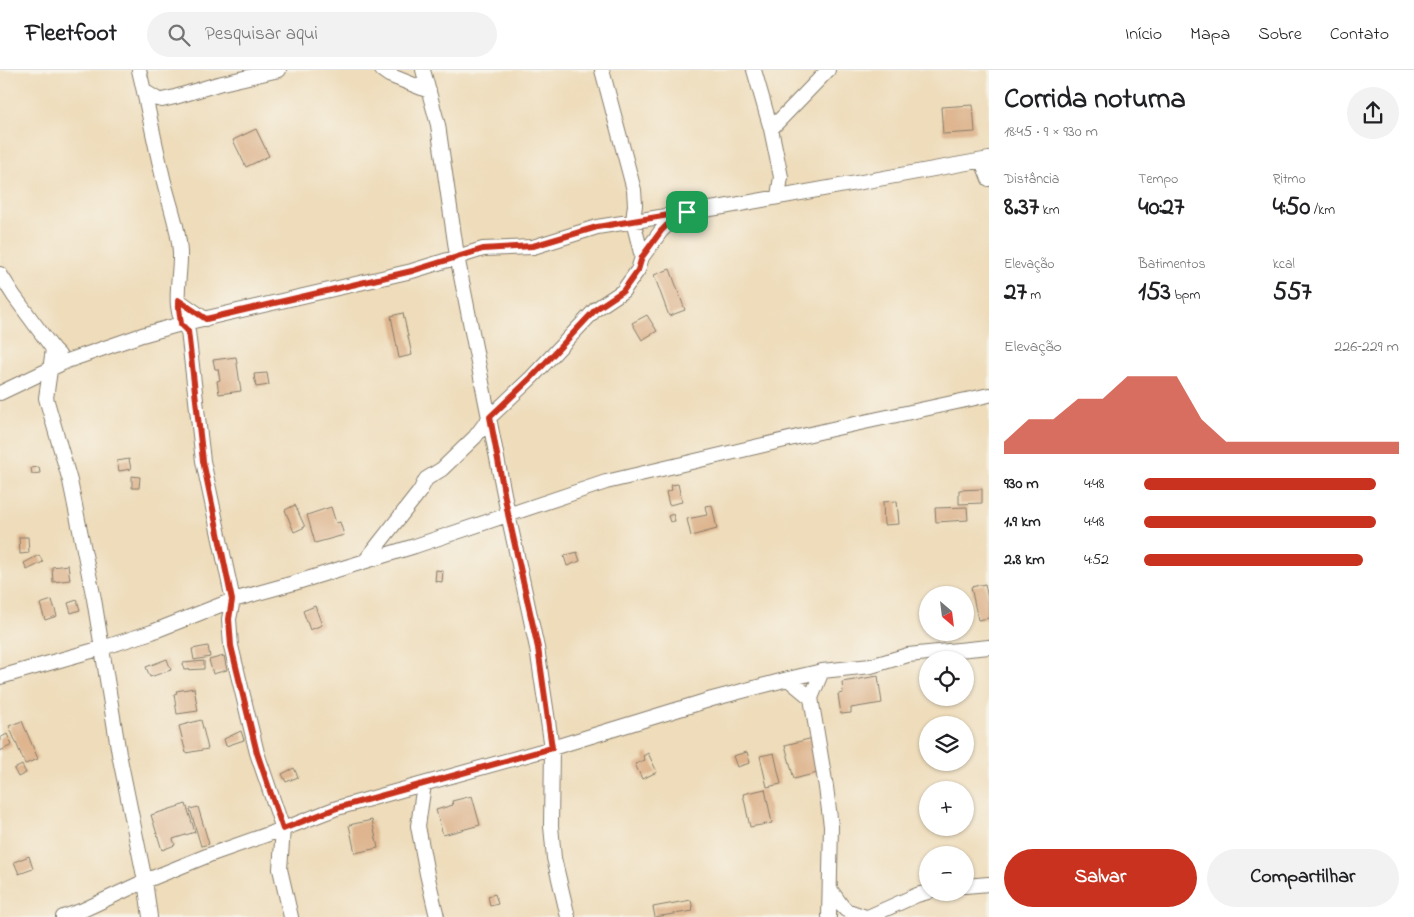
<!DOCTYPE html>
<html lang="pt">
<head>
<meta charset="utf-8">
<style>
	:root { --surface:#fff; --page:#f2f2f2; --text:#202124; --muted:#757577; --line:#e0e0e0; --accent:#c8321e }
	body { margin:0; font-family:"Indie Flower",sans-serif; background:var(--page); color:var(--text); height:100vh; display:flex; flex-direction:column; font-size:19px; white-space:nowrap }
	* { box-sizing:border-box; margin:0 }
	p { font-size:16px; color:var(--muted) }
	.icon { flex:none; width:28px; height:28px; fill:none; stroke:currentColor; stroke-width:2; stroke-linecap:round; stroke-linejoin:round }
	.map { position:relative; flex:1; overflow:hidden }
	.details { display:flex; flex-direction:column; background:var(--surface); width:425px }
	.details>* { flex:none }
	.needle { width:32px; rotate:152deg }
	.controls { position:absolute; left:919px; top:516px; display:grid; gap:10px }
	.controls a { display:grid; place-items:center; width:55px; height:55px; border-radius:50%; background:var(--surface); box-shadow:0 1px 4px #0004; font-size:25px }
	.pin { position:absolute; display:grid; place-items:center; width:42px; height:42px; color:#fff; margin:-21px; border-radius:10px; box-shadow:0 2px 8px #0006 }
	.round { display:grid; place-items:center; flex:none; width:52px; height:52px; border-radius:26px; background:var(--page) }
	.head { display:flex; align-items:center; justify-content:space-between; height:85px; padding:0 15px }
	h1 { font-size:28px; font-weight:700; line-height:38px }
	.stats { display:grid; grid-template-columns:repeat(3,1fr); gap:8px; height:85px; padding:5px 15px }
	.stats div { display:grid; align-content:center }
	.stats b { font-size:25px; font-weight:700 }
	.stats small { font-size:14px; font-weight:400 }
	.stats p { font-size:14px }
	.chart { height:140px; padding:10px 15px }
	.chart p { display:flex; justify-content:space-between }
	.chart svg { width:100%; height:90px; margin-top:5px; fill:var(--accent); opacity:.7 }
	.action { display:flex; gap:10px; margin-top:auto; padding:10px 15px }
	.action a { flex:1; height:58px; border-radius:30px; background:var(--accent); color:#fff; font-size:20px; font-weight:700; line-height:58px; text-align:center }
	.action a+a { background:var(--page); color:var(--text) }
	ul { padding:0 15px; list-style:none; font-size:16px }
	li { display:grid; grid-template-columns:80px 60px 1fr; align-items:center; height:38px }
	li i { height:12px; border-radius:6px; background:var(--accent) }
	header { display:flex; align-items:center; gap:30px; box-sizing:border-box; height:70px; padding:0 25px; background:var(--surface); border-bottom:1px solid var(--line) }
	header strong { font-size:24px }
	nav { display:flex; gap:28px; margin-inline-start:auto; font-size:18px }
	.search { width:350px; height:45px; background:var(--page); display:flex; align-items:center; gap:12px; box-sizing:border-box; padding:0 18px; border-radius:28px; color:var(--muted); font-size:19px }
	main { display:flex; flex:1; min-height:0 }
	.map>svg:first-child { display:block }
	.building { fill:#deb58f }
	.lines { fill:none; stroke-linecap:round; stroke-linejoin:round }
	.minor-casing { stroke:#857c6b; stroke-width:16 }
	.minor { stroke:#fff; stroke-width:14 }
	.route-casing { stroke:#fff; stroke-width:10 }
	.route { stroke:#c8321e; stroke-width:6 }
</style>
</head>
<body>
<header>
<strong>Fleetfoot</strong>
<div class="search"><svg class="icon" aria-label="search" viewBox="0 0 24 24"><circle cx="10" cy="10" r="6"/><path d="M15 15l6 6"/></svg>Pesquisar aqui</div>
<nav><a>Início</a><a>Mapa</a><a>Sobre</a><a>Contato</a></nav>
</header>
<main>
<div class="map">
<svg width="989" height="847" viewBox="0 0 989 847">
	<rect width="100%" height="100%" fill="#f7f3e8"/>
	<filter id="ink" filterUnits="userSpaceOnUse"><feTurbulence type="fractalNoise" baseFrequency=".02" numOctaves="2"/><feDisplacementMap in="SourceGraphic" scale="10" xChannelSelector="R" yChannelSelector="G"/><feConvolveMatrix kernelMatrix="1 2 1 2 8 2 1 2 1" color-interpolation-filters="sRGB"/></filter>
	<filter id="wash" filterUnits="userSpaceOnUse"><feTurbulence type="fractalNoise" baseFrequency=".0096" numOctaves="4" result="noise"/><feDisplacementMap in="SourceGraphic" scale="20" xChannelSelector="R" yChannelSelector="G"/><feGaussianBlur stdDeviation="1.12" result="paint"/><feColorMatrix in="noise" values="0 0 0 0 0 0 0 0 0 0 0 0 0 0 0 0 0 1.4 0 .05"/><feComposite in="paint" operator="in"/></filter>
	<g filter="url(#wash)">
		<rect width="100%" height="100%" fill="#eedcba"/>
		<g id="blocks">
			<path class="building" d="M973,35L975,62L943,64L941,37Z
				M256,59L269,86L246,97L233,70Z
				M670,199L685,240L669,246L654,205Z
				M403,243L412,285L399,288L391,246Z
				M647,245L657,261L642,270L632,253Z
				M236,287L241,321L219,324L217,311L220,310L218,299H215L213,290Z
				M267,303L269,315L256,317L254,304Z
				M129,389L131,399L119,401L117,391Z
				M39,397L40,403L32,404L31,398Z
				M132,406L140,407L139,418H132Z
				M678,414L682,432L669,435L666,422L672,420L671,415Z
				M982,419V433L959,434V420Z
				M897,431L899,454L884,455L883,432Z
				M295,435L305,457L294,462L285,440Z
				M712,435L717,459L691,466L687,449L707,445L705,436Z
				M331,437L336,453L340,452L344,465L315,473L307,445Z
				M967,437L968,450L936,452L935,438Z
				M673,444L675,451L670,452L668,446Z
				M19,467H28L29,483L20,484Z
				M577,482L580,491L567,496L564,486Z
				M39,485L43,492L27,500L24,493Z
				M68,495L70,510L53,512L52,497Z
				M436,500L443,501L442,512L435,511Z
				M985,514L989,533V548L978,550L971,517Z
				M52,530L57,546L45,550L40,534Z
				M77,530L80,540L71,543L68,533Z
				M315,536L322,555L310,560L303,541Z
				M208,576L210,587L194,590L192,579Z
				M224,586L227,600L213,604L209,590Z
				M167,589L171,600L150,607L146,597Z
				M204,591V599L184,600L183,593Z
				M878,606L882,633L851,638V643L841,644L838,624L843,623L842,612Z
				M194,618L198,641L177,644L174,624L177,623L176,621Z
				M201,650L208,679L186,683L179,656Z
				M22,651L38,689L25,694L9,656Z
				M241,661L244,670L226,676L224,669Z
				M7,664L12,675L0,681V668Z
				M813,668L821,702L794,709L785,675Z
				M747,682L750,693L737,697L733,686Z
				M648,683L657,702L642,709L635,694L645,690L643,686Z
				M774,683L781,714L767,717L760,686Z
				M22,695L26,703L18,707L14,699Z
				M294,698L298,707L286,712L282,704Z
				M765,719L772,753L750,757L743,724Z
				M472,726L480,755L443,765L436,740L453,735L452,731Z
				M186,734L195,762L173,769L175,775L162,780L151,745Z
				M198,737L209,774L201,776L190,739Z
				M372,750L378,778L355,783L349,755Z
				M29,786L33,799L19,804L14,792Z
				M495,824L498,834L490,836L488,826Z
				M691,830L693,841L655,847L653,837Z"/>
		</g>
	</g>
	<g filter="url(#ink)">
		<use href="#blocks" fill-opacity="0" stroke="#857c6b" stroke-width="1"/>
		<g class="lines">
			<defs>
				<path id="minor" d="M139,0C148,37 155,75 164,112C170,136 179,159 180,183C181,208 170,241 188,261L203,391L233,530L229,549L231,576L257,683L283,759L280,799L291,847
					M382,0L389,5L429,21
					M423,0L438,55L457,186L508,444L537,578L552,678L551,756L554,788L568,847
					M602,0L634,120L635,135L633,151L642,187
					M754,0L771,59L781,107L778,126
					M144,21L157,29L162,30L175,27L218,14L279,0
					M771,59L828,0
					M982,91L989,109
					M0,204L14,226L53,279L59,285
					M178,230L205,249
					M53,279L46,328L70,411L94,529L119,684L145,811L150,847
					M0,323L67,291L142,265L181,254L412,201L483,179L533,177L597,157L723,137L989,89
					M366,490L420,421L426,409L442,399L475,367L490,347L532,307L596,239L623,221L638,200L642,187L661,161L667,155L682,146
					M822,601L811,628L826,717L831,756L829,847
					M0,607L102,578L152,562L233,530L294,513L415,476L606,412L832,359L989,325
					M788,609L811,628
					M424,714L418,756L427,804L437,847
					M965,816L989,814
					M830,819L842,836L846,840L866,847
					M63,847L83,840L145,811L209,785L283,759L337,738L552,678L712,629L788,609L822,601L871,596L908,585L989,577
					M868,847L917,825L928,822"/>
			</defs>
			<use href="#minor" class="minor-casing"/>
			<use href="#minor" class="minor"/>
		</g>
	</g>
	<g class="lines" filter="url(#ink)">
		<defs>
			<path id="route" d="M687,142L667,155L661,161L642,187L638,200L623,221L596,239L532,307L490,347L508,444L538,578L552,678L337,738L283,759L257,683L231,576L229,549L232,530L203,391L188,261L181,254L178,230L206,249L412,201L483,179L533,176L597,157Z"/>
		</defs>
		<use href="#route" class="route-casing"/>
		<use href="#route" class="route"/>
	</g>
</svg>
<div class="controls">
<a><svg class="needle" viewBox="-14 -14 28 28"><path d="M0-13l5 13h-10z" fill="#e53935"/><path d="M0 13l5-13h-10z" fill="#757577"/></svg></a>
<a><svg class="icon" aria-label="locate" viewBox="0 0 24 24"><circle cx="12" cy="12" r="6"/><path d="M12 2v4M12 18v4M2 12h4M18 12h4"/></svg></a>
<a><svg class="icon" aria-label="layers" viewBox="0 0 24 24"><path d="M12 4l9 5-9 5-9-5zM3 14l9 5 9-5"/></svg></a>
<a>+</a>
<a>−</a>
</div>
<div class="pin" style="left:687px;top:142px;background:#1e9e55"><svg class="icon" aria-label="arrive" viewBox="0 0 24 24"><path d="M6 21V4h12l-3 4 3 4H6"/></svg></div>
</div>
<section class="details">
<div class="head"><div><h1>Corrida noturna</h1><p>18:45 · 9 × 930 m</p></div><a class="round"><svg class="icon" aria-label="share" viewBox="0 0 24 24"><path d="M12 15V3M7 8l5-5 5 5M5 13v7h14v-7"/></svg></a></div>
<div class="stats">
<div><p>Distância</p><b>8.37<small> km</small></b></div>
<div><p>Tempo</p><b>40:27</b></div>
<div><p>Ritmo</p><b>4:50<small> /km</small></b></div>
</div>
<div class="stats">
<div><p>Elevação</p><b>27<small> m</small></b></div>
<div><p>Batimentos</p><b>153<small> bpm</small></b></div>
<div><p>kcal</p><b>557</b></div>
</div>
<div class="chart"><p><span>Elevação</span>226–229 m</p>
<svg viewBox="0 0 160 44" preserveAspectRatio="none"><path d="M0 44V38L10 27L20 27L30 17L40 17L50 6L60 6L70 6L80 27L90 38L100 38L110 38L120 38L130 38L140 38L150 38L160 38V44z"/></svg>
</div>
<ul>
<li><b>930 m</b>4:48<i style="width:91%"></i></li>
<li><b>1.9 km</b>4:48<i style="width:91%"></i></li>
<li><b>2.8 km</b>4:52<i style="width:86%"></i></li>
</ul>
<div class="action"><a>Salvar</a><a>Compartilhar</a></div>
</section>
</main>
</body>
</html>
